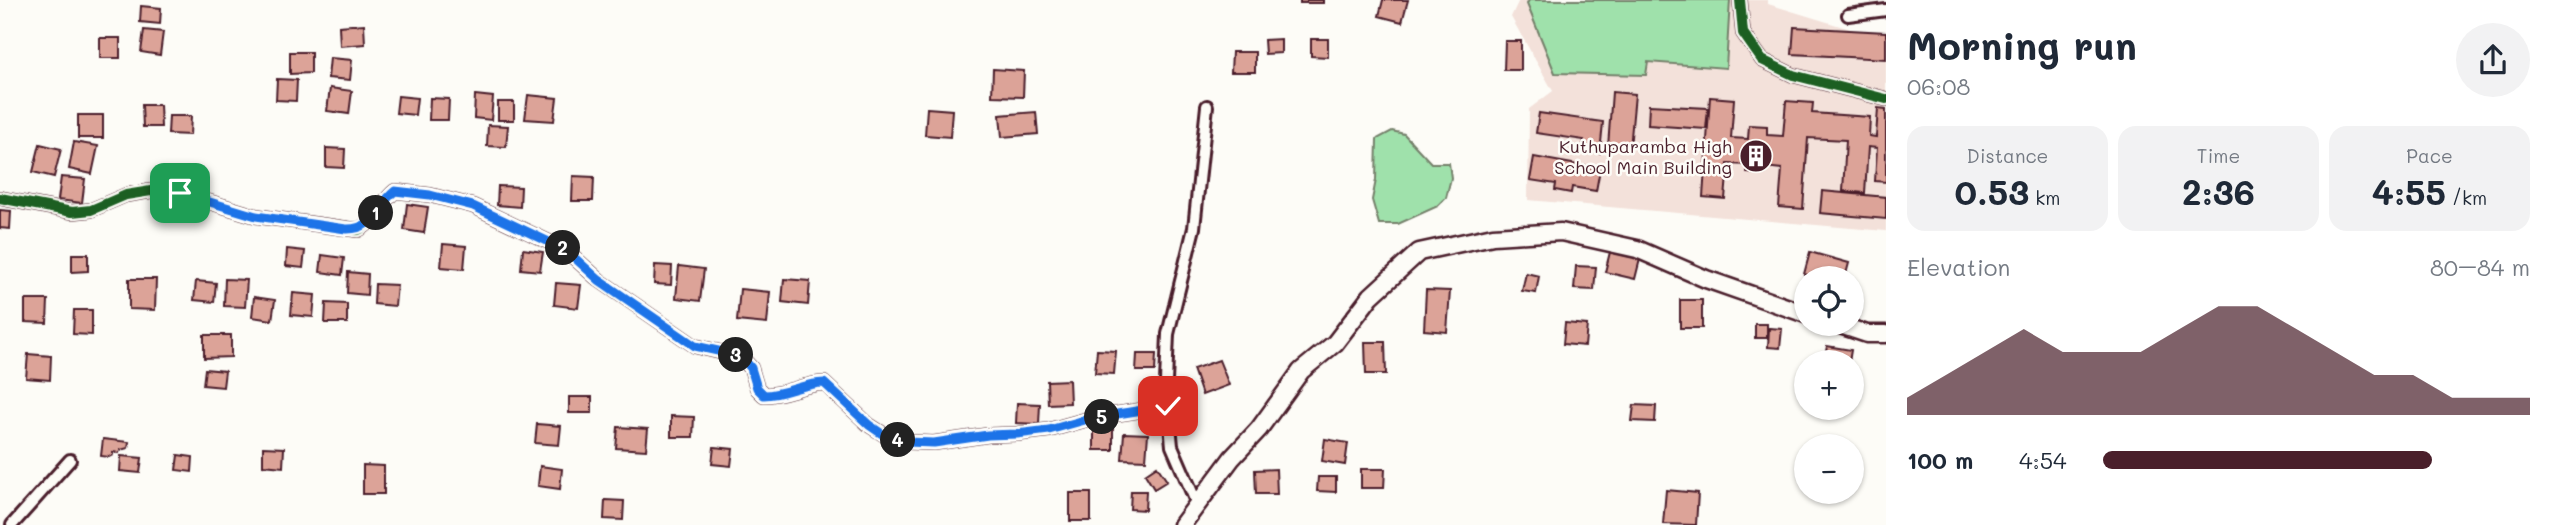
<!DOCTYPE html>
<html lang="en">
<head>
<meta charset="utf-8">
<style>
	:root { --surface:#fff; --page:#f2f2f3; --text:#1f2937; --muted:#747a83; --accent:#4a1f2b }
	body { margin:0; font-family:Mali,sans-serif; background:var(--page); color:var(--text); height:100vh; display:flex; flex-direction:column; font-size:26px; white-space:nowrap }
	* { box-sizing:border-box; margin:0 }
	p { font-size:23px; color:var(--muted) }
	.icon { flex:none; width:38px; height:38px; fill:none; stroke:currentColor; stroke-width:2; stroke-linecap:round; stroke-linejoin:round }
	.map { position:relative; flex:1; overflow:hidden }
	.drawer { display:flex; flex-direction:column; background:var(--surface); width:665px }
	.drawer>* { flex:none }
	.buttons { position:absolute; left:1794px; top:266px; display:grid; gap:14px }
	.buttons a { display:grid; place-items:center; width:70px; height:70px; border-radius:50%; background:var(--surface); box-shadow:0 2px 5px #0004; font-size:35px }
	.pin { position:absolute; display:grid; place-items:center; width:60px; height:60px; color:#fff; margin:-30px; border-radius:14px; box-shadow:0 4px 10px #0006 }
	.km { position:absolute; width:35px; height:35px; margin:-18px; border-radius:50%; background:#222; color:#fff; font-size:19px; line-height:35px; text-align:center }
	.round { display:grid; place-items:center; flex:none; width:74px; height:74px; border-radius:37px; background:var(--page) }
	.summary { display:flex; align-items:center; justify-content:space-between; height:119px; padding:0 21px }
	h1 { font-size:38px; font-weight:800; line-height:52px }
	.figures { display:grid; grid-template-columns:repeat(3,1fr); gap:10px; height:119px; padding:7px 21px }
	.figures div { display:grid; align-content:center; border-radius:18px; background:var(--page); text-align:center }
	.figures b { font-size:35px; font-weight:800 }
	.figures small { font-size:19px; font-weight:400 }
	.figures p { font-size:19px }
	.chart { height:196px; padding:14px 21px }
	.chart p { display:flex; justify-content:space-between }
	.chart svg { width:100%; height:126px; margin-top:7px; fill:var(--accent); opacity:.7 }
	ul { padding:0 21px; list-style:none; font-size:23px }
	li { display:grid; grid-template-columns:112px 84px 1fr; align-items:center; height:52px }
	li i { height:18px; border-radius:9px; background:var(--accent) }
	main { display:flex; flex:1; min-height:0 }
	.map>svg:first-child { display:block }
	.built { fill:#f3e1da }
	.green { fill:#9fe1ab; stroke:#74806b; stroke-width:2 }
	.building { fill:#dca398; stroke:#4a1f2b; stroke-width:2 }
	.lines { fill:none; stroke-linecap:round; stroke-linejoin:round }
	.minor-casing { stroke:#4a1f2b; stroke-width:16 }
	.secondary-casing { stroke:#4a1f2b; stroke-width:21 }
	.minor { stroke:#fdfcf7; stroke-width:10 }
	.secondary { stroke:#fdfcf7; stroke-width:16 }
	.cycleway-casing { stroke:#fdfcf7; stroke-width:15 }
	.cycleway { stroke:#1b5e20; stroke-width:10 }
	.route-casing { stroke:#fff; stroke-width:14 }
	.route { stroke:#1a73e8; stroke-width:9 }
	.labels { text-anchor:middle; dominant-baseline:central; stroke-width:5; stroke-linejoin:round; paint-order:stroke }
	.poi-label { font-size:18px; fill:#4a1f2b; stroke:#fdfcf7; text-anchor:end }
</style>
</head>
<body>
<main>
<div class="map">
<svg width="1886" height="525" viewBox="0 0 1886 525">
	<rect width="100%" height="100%" fill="#fdfcf7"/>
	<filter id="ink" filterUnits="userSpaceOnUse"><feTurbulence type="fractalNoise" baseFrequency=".0143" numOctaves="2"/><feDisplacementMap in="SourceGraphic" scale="14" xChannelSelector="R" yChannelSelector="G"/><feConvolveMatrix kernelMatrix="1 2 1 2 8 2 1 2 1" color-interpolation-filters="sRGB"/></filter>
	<g filter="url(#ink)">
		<path class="built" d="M1519,0H1768V4L1886,40V231L1528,200L1529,109L1553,91L1511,17Z"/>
		<path class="green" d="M1529,0H1730L1726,68L1648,62L1646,75L1555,73L1527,4Z
			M1392,131L1404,134L1431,163H1449L1451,178L1446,198L1438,206L1398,224H1379L1372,200L1376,180L1377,139Z"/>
		<path class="building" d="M1300,0H1323V3H1300Z
			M1383,0H1408L1402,22L1379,16Z
			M141,6L161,8L160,24L140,22Z
			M364,24L365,44L340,46L339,26Z
			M1794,27L1886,32V59L1792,54Z
			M144,30L163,32L160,55L141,52Z
			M100,38H120V58H100Z
			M1281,39V53L1265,54L1264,40Z
			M1311,39H1328V57L1311,56Z
			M1505,41H1521V70H1504Z
			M290,52H311V73L290,74Z
			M1232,52H1255V72H1231Z
			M330,58L352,60L350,80L328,78Z
			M993,69L1024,71L1023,97L992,96Z
			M277,79L297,80L296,101L276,100Z
			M330,88L352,91L349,114L327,111Z
			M1612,92L1635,94L1630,148L1608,147Z
			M475,95L493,97L491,120L474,118Z
			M528,95L557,98L554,121L525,119Z
			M398,96L417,98L415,115L396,113Z
			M1710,97L1734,99L1731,138L1748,139L1749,125L1767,126V135L1783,136L1786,101L1813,103L1812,113L1870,117L1869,136L1876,137L1878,108L1886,109V182L1875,181L1877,148L1868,147L1865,193L1843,191L1846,140L1808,138L1803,209L1779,207L1782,169L1764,167V174L1747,173L1748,165L1728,164L1725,199L1703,197Z
			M430,98L449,99L448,120H429Z
			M498,102H514V120H498Z
			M142,105H160L161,127H143Z
			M1649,105L1708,108L1706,129L1648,125Z
			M927,108L952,110L950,137L925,135Z
			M1036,112L1038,134L1002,137L1000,115Z
			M1539,113L1603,122L1600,153L1583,149L1584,140L1536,133Z
			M78,115H103V138H78Z
			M169,116H191L190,135L168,134Z
			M488,125L508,126L506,147L487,146Z
			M74,142L98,146L92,174L69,169Z
			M40,144L61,149L54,177L33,172Z
			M326,148L345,149L344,168L326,167Z
			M1534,157L1600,169L1596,191L1572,187L1571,193L1555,190L1556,184L1530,180Z
			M573,176L594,177L593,201H572Z
			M61,177L85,179L82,203L58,200Z
			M498,186L521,187L520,207L497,205Z
			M1822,191L1886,197V219L1820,213Z
			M407,204L428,207L424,233L404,230Z
			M0,210L11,211L10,229L0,228Z
			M443,244L466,246L464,269L441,267Z
			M287,249L305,251L303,268L286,266Z
			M523,249L543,252L540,271L521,269Z
			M1610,252L1640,259L1635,279L1605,272Z
			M1810,252L1849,263L1845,278H1818L1804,274Z
			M72,254H88V271L72,272Z
			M322,255L344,258L342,275L320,272Z
			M655,265L672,266L671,285L654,284Z
			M679,266L704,269L700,301L676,298Z
			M1576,266L1596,267L1594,290L1574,289Z
			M348,272L368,274L367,295L347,293Z
			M1526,273L1539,276L1536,293L1522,291Z
			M129,279H156L155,310L129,309Z
			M225,279L247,280L245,307L224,306Z
			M784,279L810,281L808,305L782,302Z
			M196,281L216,283L214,302L194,300Z
			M556,283L581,285L578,308L554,305Z
			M375,284L397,285L395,306L374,304Z
			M740,289L770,292L767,324L737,321Z
			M1426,290L1450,291L1447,332L1424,330Z
			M293,293L315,295L313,317L291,315Z
			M254,297L275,300L272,320L252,317Z
			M25,300H48L47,323L25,322Z
			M1680,300H1702V328H1680Z
			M326,303L347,304V323H325Z
			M74,310H92V335L73,334Z
			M1565,323L1587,325L1585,346L1563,344Z
			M1755,324H1767V338H1755Z
			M1769,328L1782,329L1780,348L1768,347Z
			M204,335H231V357L204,358Z
			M1365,342H1385L1386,374H1366Z
			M1827,346L1851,350L1849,362H1824Z
			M1097,350L1116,351L1114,374L1095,373Z
			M28,354L51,356L50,380L26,378Z
			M1137,354H1156L1155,371H1136Z
			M1219,360L1229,385L1202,395L1193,369Z
			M205,369L225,371L223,387L203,385Z
			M1069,380L1070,403L1048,404L1047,381Z
			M569,397H592V413H569Z
			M1017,403L1040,404L1039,424L1016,423Z
			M1634,405L1656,406L1655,422L1632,421Z
			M671,416L694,417L693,437H671Z
			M537,424L561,426L559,445L535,443Z
			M618,427L648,429L646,450L616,448Z
			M1094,429H1113V450H1094Z
			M1124,433L1148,434L1146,460L1122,459Z
			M103,439L129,442L128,448L120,450L119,453L113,452V455L109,457L101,456Z
			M1325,439L1348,443L1345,465L1322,461Z
			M263,447L284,448L283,467L263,465Z
			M714,447L733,449L731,466L712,464Z
			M178,455L193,457L192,472L176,470Z
			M121,456L142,458L140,473L120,471Z
			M363,465L384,466V494H363Z
			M540,466L562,469L560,489L538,486Z
			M1157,466L1167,481L1154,489L1145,474Z
			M1276,469L1277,494H1256L1255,470Z
			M1361,469H1385L1384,488H1361Z
			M1318,477H1336V492L1317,491Z
			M1666,490L1698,493L1696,525L1663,524Z
			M1131,491H1146L1145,510L1130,509Z
			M1070,493H1091V521H1070Z
			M605,500L624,501L623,520L604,519Z"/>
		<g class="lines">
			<defs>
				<path id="minor" d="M1740,0L1743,33L1762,60L1793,75L1886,99
					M1848,15L1886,10
					M0,198L72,212L91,210L126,195L157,190L180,193L256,216L358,230C375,222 380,203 395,191L430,195L473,206L566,250L599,280L695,346L741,357L751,368L757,388L764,395C785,395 803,384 824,383L869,425L888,437L907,442L934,443L988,435L1017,434L1049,430L1092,418L1168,406
					M1197,504L1172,446L1166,382L1168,334L1194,228L1207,106
					M12,525L70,460"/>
				<path id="secondary" d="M1837,324L1867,334H1886
					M1182,525L1232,458L1259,429L1301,371L1335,343L1371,296L1419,252L1493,236L1561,232L1637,249L1706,279L1806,314"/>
			</defs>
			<use href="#minor" class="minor-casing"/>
			<use href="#secondary" class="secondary-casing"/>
			<use href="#minor" class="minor"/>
			<use href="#secondary" class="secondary"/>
			<defs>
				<path id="cycleway" d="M1740,0L1743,33L1762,60L1793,75L1886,99
					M0,198L72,212L91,210L126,195L157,190L180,193L256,216L358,230C375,222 380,203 395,191L430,195L473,206L566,250L599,280L695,346L741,357L751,368L757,388L764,395C785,395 803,384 824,383L869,425L888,437L907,442L934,443L988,435L1017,434L1049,430L1092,418L1168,406"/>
			</defs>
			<use href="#cycleway" class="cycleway-casing"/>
			<use href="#cycleway" class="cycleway"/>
		</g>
	</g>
	<g class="lines" filter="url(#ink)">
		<defs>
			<path id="route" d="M180,193L256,216L346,229C375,230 375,207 395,191L430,195L473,206L566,250L599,280L695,346L741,356L751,368L757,388L764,395C785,395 803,383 824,383L869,425L888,438L907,442L934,443L988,435L1017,434L1049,430L1092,418L1168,406"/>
		</defs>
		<use href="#route" class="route-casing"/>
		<use href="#route" class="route"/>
	</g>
	<defs>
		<symbol id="building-disc" viewBox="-11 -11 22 22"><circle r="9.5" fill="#4a1f2b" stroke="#fdfcf7"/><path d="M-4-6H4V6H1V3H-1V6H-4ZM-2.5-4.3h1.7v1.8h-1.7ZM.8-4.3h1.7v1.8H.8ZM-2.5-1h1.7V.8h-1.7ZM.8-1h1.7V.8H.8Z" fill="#fff"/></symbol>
	</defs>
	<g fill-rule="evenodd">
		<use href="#building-disc" x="1737" y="137" width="38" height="38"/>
	</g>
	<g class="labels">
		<g class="poi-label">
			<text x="1732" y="146">Kuthuparamba High<tspan x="1732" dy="21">School Main Building</tspan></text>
		</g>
	</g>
</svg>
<div class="buttons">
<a><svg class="icon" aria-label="locate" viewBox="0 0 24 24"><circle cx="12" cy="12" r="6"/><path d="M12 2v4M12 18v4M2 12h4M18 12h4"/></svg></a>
<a>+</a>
<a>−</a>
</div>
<div class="pin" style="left:180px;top:193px;background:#1e9e55"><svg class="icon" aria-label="arrive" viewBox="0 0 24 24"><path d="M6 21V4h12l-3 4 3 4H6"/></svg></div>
<div class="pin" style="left:1168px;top:406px;background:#d93025"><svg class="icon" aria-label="check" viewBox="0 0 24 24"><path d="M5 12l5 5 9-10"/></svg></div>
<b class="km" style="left:376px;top:213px">1</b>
<b class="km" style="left:563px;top:248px">2</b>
<b class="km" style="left:736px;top:355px">3</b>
<b class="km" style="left:898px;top:440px">4</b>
<b class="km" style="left:1102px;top:417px">5</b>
</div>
<section class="drawer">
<div class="summary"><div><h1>Morning run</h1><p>06:08</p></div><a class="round"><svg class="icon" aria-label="share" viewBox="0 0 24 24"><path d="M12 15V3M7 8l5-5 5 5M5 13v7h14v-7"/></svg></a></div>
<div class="figures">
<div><p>Distance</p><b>0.53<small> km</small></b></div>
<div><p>Time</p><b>2:36</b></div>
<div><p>Pace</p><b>4:55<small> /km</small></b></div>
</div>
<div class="chart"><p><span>Elevation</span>80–84 m</p>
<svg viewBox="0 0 160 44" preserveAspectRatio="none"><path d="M0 44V38L10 30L20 22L30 14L40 22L50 22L60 22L70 14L80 6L90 6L100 14L110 22L120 30L130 30L140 38L150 38L160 38V44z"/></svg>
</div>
<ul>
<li><b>100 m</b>4:54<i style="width:77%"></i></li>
</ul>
</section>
</main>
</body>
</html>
